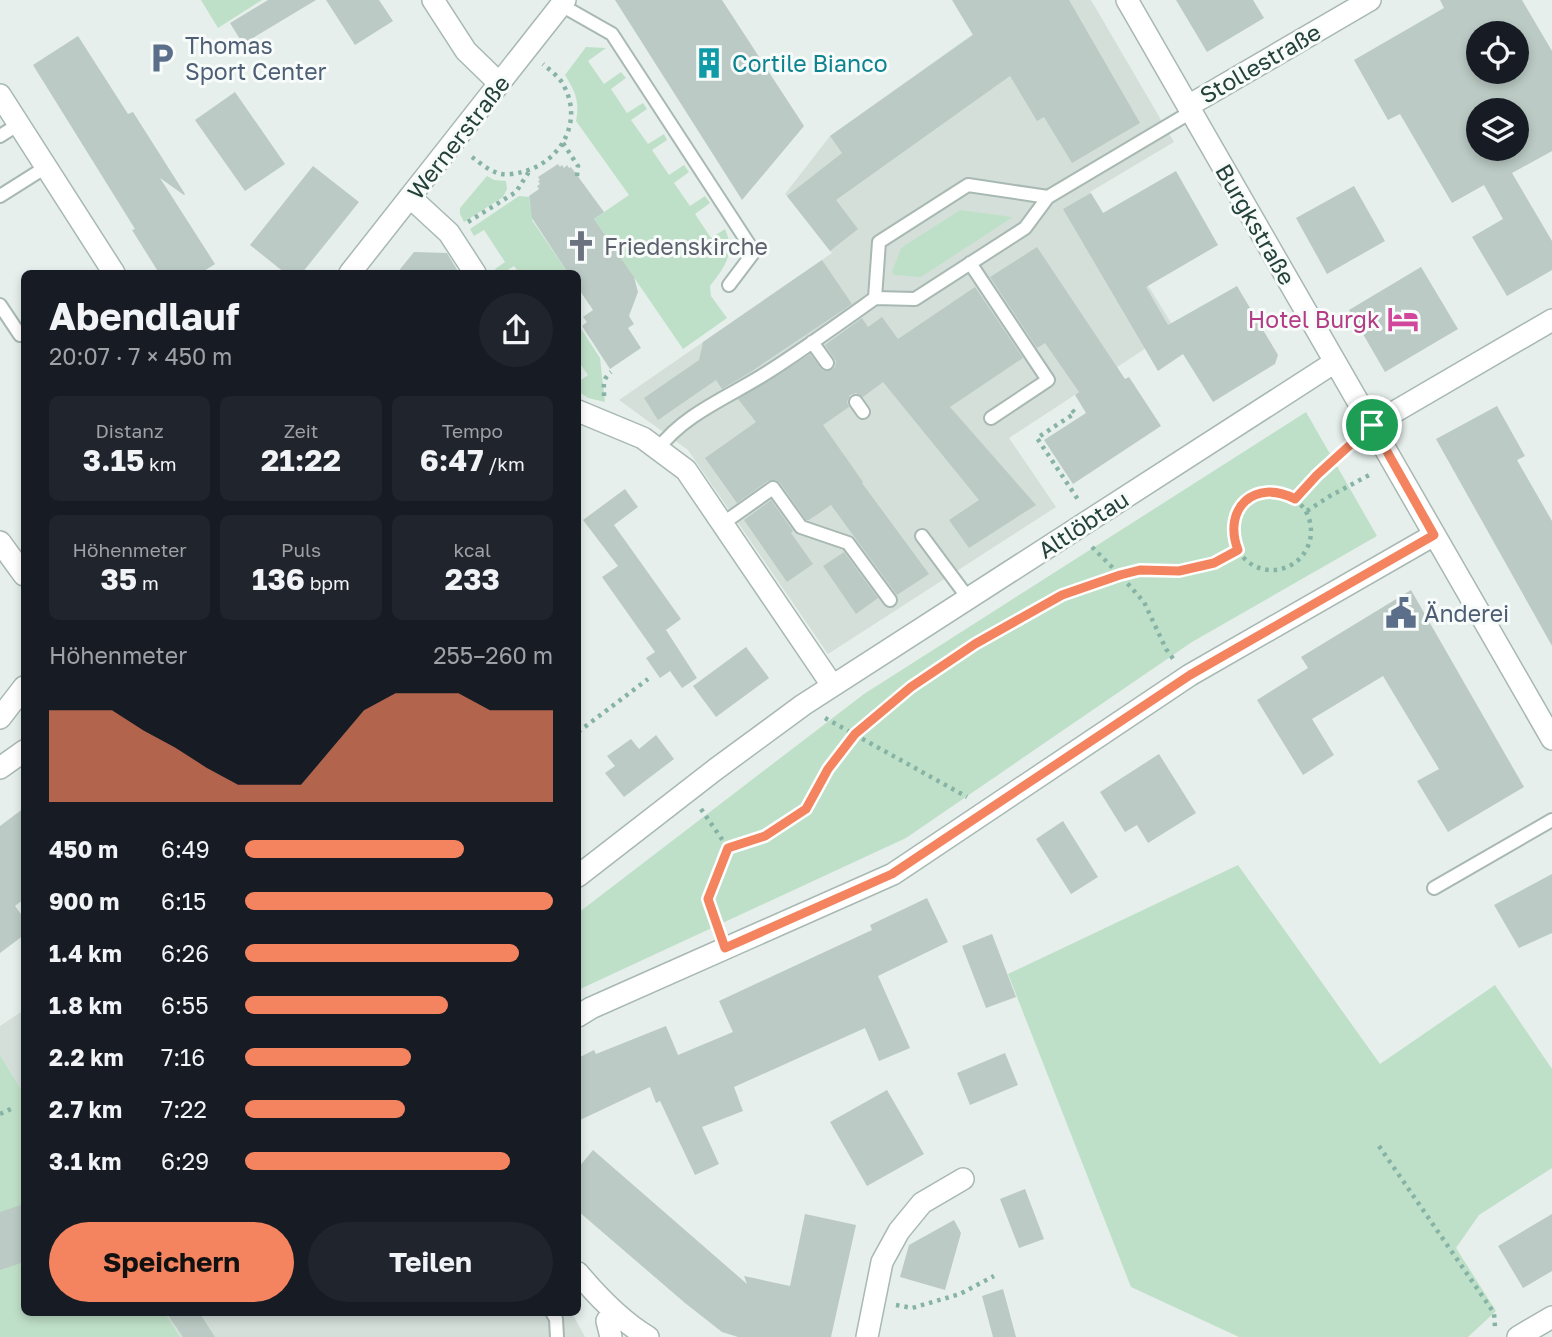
<!DOCTYPE html>
<html lang="de">
<head>
<meta charset="utf-8">
<style>
	:root { --surface:#171b24; --page:#20242c; --text:#f1f3f6; --muted:#9ea1a6; --accent:#f4845f }
	body { margin:0; font-family:"Golos Text",sans-serif; background:var(--page); color:var(--text); height:100vh; display:flex; flex-direction:column; font-size:26px; white-space:nowrap }
	* { box-sizing:border-box; margin:0 }
	p { font-size:23px; color:var(--muted) }
	.icon { flex:none; width:38px; height:38px; fill:none; stroke:currentColor; stroke-width:2; stroke-linecap:round; stroke-linejoin:round }
	.map { position:relative; flex:1; overflow:hidden }
	.sheet { position:absolute; left:21px; top:270px; width:560px; height:1046px; display:flex; flex-direction:column; background:var(--surface); border-radius:10px; box-shadow:0 4px 10px #0003 }
	.sheet>* { flex:none }
	.fabs { position:absolute; left:1466px; top:21px; display:grid; gap:14px }
	.fabs a { display:grid; place-items:center; width:63px; height:63px; border-radius:50%; background:var(--surface); box-shadow:0 4px 10px #0003; font-size:35px }
	.pin { position:absolute; display:grid; place-items:center; width:60px; height:60px; color:#fff; margin:-30px; border:4px solid #fff; border-radius:50%; box-shadow:0 2px 7px #0007 }
	.round { display:grid; place-items:center; flex:none; width:74px; height:74px; border-radius:37px; background:var(--page) }
	.overview { display:flex; align-items:center; justify-content:space-between; height:119px; padding:0 28px }
	h1 { font-size:38px; font-weight:700; line-height:52px }
	.metrics { display:grid; grid-template-columns:repeat(3,1fr); gap:10px; height:119px; padding:7px 28px }
	.metrics div { display:grid; align-content:center; border-radius:10px; background:var(--page); text-align:center }
	.metrics b { font-size:30px; font-weight:700 }
	.metrics small { font-size:19px; font-weight:400 }
	.metrics p { font-size:19px }
	.chart { height:196px; padding:14px 28px }
	.chart p { display:flex; justify-content:space-between }
	.chart svg { width:100%; height:126px; margin-top:7px; fill:var(--accent); opacity:.7 }
	.action { display:flex; gap:14px; margin-top:auto; padding:14px 28px }
	.action a { flex:1; height:80px; border-radius:42px; background:var(--accent); color:#111; font-size:28px; font-weight:700; line-height:80px; text-align:center }
	.action a+a { background:var(--page); color:var(--text) }
	ul { padding:0 28px; list-style:none; font-size:23px }
	li { display:grid; grid-template-columns:112px 84px 1fr; align-items:center; height:52px }
	li i { height:18px; border-radius:9px; background:var(--accent) }
	.map>svg:first-child { display:block }
	.built { fill:#d4dfda }
	.green { fill:#bfe0c8 }
	.building { fill:#bbcac4; fill-rule:evenodd }
	.lines { fill:none; stroke-linecap:round; stroke-linejoin:round }
	.service-casing { stroke:#a8b8b2; stroke-width:16 }
	.minor-casing { stroke:#a8b8b2; stroke-width:24 }
	.tertiary-casing { stroke:#a8b8b2; stroke-width:24 }
	.path { stroke:#86b3a5; stroke-width:4.5; stroke-dasharray:3.5 5; stroke-linecap:butt }
	.service { stroke:#fff; stroke-width:12 }
	.minor { stroke:#fff; stroke-width:21 }
	.tertiary { stroke:#fff; stroke-width:21 }
	.route-casing { stroke:#fff; stroke-width:14 }
	.route { stroke:#f4845f; stroke-width:9 }
	.labels { text-anchor:middle; dominant-baseline:central; stroke-width:6; stroke-linejoin:round; paint-order:stroke }
	.service-label { font-size:23px; fill:#4e5e75; stroke:#f7fbf9; text-anchor:start }
	.culture-label { font-size:23px; fill:#0d838f; stroke:#f7fbf9; text-anchor:start }
	.street-label { font-size:23px; fill:#24423a; stroke:#f7fbf9 }
	.worship-label { font-size:23px; fill:#5b616d; stroke:#f7fbf9; text-anchor:start }
	.hotel-label { font-size:23px; fill:#b23c85; stroke:#f7fbf9; text-anchor:end }
</style>
</head>
<body>
<div class="map">
<svg width="1552" height="1337" viewBox="0 0 1552 1337">
	<rect width="100%" height="100%" fill="#e6efeb"/>
	<path class="built" d="M1031,0H1091L1174,142L1090,192L1175,329L1009,438L1056,507L828,654L688,450L619,400L832,253L785,194L830,136L980,29Z
		M24,1010V1094L0,1055V1026Z
		M165,1313H572L585,1337H180Z"/>
	<path class="green" d="M201,0H262L218,28Z
		M586,47L606,48L588,61L604,84L621,72L626,78L611,89L627,113L643,103L647,109L631,120L648,144L664,134L667,140L652,150L669,175L684,165L689,172L674,183L690,206L705,196L710,203L695,214L711,238L725,229C736,253 724,268 710,286L711,296L727,318L683,349L594,219L629,195L576,121C580,101 575,91 565,75Z
		M487,176L494,180L506,181L507,189L503,197L464,222L460,214V208Z
		M519,196L529,197L530,206L537,216L532,220L568,273H519L514,266L503,273H498L495,269L505,262L484,230L474,236L470,229Z
		M960,210L1013,217L921,277L894,275L892,272L901,248Z
		M578,324L600,358L605,402L588,398L578,391V382L588,375L578,361Z
		M1306,412L1377,536L1192,642L906,838L578,990V913L864,694Z
		M1238,865L1380,1064L1495,985L1552,1069V1168L1479,1215L1456,1248L1496,1311L1468,1337H1239L1131,1287L1008,974Z
		M0,1055L24,1094V1312L165,1313L180,1337H0Z"/>
	<path class="building" d="M268,0H316L243,44L230,23Z
		M326,0H379L393,21L355,45Z
		M615,0H722L804,126L742,200Z
		M952,0H1069L1140,123L1072,163L1044,117L1037,121L1010,76L836,200L858,229L830,251L787,196L842,153L830,136L973,35Z
		M1176,0H1253L1264,18L1207,52Z
		M1440,0H1522L1552,51V151L1512,173L1552,241V270L1507,296L1472,237L1503,219L1484,185L1452,203L1400,114L1388,120L1354,60L1444,8ZM1479,33H1517V72H1479ZM1479,110H1517V149H1479Z
		M78,36L128,114L133,112L185,194L184,195L160,178L215,264L201,273H159L132,230L135,229L33,65Z
		M235,92L285,164L245,191L195,120Z
		M558,164L560,167L562,165L564,168L567,165L569,168L571,167L604,212L594,219L634,277L638,292L629,316L634,324L628,328L641,348L610,369L582,326L587,322L583,317L593,310L578,288V273H568L532,218L529,196L539,189L537,186L540,184L538,181L540,180L538,177Z
		M313,166L359,202L302,273H285L250,245Z
		M1176,171L1218,245L1146,287L1168,325L1237,286L1278,355L1275,364L1213,402L1183,354L1158,371L1063,209L1091,193L1103,213Z
		M1354,186L1385,241L1327,274L1296,218Z
		M1037,247L1125,379L1129,377L1161,426L1073,484L1044,440L1086,413L1075,395L1079,392L1045,343L1037,348L990,277Z
		M414,252L447,253L459,273H397Z
		M822,260L852,304L749,373L722,389L716,380L658,420L644,398L699,360L703,342Z
		M1421,267L1458,329L1385,372L1349,310Z
		M975,287L1023,358L950,407L1036,505L969,548L949,520L979,500L883,382L863,397L856,393L850,395L847,402L849,407L823,425L863,482L862,483L929,574L897,595L831,505L809,520H806L780,483L776,480L768,481L737,503L705,458L756,422L738,399L810,354L823,371L831,370L835,367L836,361L825,345L862,318L868,327L882,317L898,339Z
		M1497,406L1525,456L1517,460L1552,521V646L1436,439Z
		M625,489L638,507L614,525L681,619L666,630L697,678L682,688L670,671L660,678L646,658L655,652L602,577L618,566L583,520Z
		M771,500L793,531L791,533L813,564L787,582L744,520Z
		M844,552L878,598L856,614L823,566Z
		M1411,590L1524,787L1448,832L1417,781L1439,769L1383,676L1312,719L1334,755L1303,775L1257,700L1308,668L1301,657Z
		M746,647L769,678L716,717L693,686Z
		M656,735L674,759L624,797L605,773L615,766L607,756L631,739L639,749Z
		M1159,754L1196,813L1148,843L1137,825L1125,832L1100,792Z
		M24,808V899L15,906L24,918V935L0,953V826Z
		M1063,821L1098,877L1071,894L1036,839Z
		M1552,874V933L1519,948L1494,905Z
		M927,898L948,942L878,976L910,1048L879,1061L865,1028L734,1087L743,1111L702,1127L719,1164L695,1175L660,1101L656,1103L650,1087L578,1121V1058L594,1050L596,1054L666,1026L678,1055L733,1032L719,1001L872,930L870,925Z
		M992,934L1016,997L986,1008L962,946Z
		M1005,1053L1018,1085L970,1105L957,1073Z
		M887,1090L924,1154L867,1186L830,1122Z
		M593,1150L747,1284L744,1276L790,1286L805,1214L856,1225L831,1337H738L722,1332L685,1303L578,1211V1168Z
		M1025,1189L1044,1239L1019,1248L1000,1199Z
		M24,1204V1262L0,1270V1212Z
		M1552,1214V1271L1523,1288L1498,1246Z
		M954,1220L961,1233L945,1290L900,1277L909,1245Z
		M1003,1289L1016,1337H993L982,1296Z
		M166,1312H199L215,1337H183Z"/>
	<g class="lines">
		<defs>
			<path id="service" d="M561,5L612,34L754,252L729,285
				M0,136L19,124
				M0,196L46,167
				M970,263L1048,380L991,418
				M875,298L915,299L1025,228L1048,197
				M0,305L20,335L24,333
				M812,342L827,363
				M856,402L863,412
				M658,449C685,413 731,396 768,372C804,349 840,323 875,298L879,242L968,185L1048,197L1191,112
				M722,524L773,488L801,527L848,543L890,600
				M922,536L968,598
				M1434,888L1552,820
				M552,1312L556,1319L557,1337"/>
			<path id="minor" d="M433,0L466,51L499,83
				M1127,0L1552,739
				M0,95L114,273
				M1188,106L1370,0
				M410,197L449,233L475,273
				M578,411L643,438L686,470L832,685
				M1372,425L1552,320
				M0,542L24,575
				M0,768L24,751
				M578,876L716,769L803,705L1335,362
				M578,1016L591,1008L893,874L1190,675L1434,535
				M578,1273C599,1298 621,1321 648,1337
				M611,1337L607,1321L613,1311
				M867,1337L882,1262L899,1231L922,1203L963,1179
				M1518,1337L1552,1317"/>
			<path id="tertiary" d="M350,273L565,0
				M0,718L24,687"/>
		</defs>
		<use href="#service" class="service-casing"/>
		<use href="#minor" class="minor-casing"/>
		<use href="#tertiary" class="tertiary-casing"/>
		<path class="path" d="M563,143L578,166L577,176
			M472,157C479,162 487,169 495,172C503,176 514,174 522,172C559,163 583,124 565,88C561,78 551,71 543,64
			M468,222L516,192L530,170
			M604,396C604,386 602,379 611,372
			M1072,410L1075,413L1037,438L1079,501
			M1233 531a39 39 0 1 1 78 0a39 39 0 1 1-78 0Z
			M1295,499L1317,475L1355,441
			M1307,511L1330,496L1373,473
			M1092,547L1120,575L1144,602L1166,649L1174,660
			M825,718L967,797
			M578,732L648,679
			M701,809L728,848
			M718,927L708,899L728,848L765,836L806,809L828,769L855,734L911,687L975,644L1062,595L1120,575L1140,570L1179,571L1214,563L1238,550
			M0,1114L15,1107
			M1379,1146L1494,1313L1495,1327
			M896,1305L912,1308L960,1294L994,1276"/>
		<use href="#service" class="service"/>
		<use href="#minor" class="minor"/>
		<use href="#tertiary" class="tertiary"/>
	</g>
	<g class="lines">
		<defs>
			<path id="route" d="M1372,425L1434,535L1190,675L892,874L725,948L708,899L728,848L765,836L806,809L828,769L855,734L911,687L975,644L1062,595L1120,575L1140,570L1179,571L1214,563L1238,550C1222,508 1255,478 1295,499L1317,475Z"/>
		</defs>
		<use href="#route" class="route-casing"/>
		<use href="#route" class="route"/>
	</g>
	<defs>
		<symbol id="parking-bare" viewBox="-9 -9 18 18"><path d="M-3.5-5.5H1a3.5 3.5 0 0 1 0 7H-1V5.5H-3.5ZM-1-3.4V-.6H.8a1.4 1.4 0 0 0 0-2.8Z" fill="#5c6f8a" stroke="#f7fbf9" stroke-width="2.5" paint-order="stroke"/></symbol>
		<symbol id="building-bare" viewBox="-9 -9 18 18"><path d="M-4-6H4V6H1V3H-1V6H-4ZM-2.5-4.3h1.7v1.8h-1.7ZM.8-4.3h1.7v1.8H.8ZM-2.5-1h1.7V.8h-1.7ZM.8-1h1.7V.8H.8Z" fill="#0f9aa8" stroke="#f7fbf9" stroke-width="2.5" paint-order="stroke"/></symbol>
		<symbol id="church-bare" viewBox="-9 -9 18 18"><path d="M-1.2-6h2.4v3.5h3.3v2.4h-3.3V6h-2.4V-.1h-3.3v-2.4h3.3Z" fill="#6b7280" stroke="#f7fbf9" stroke-width="2.5" paint-order="stroke"/></symbol>
		<symbol id="hotel-bare" viewBox="-9 -9 18 18"><path d="M-6-4.5h1.5V1H6V5H4.5V3h-9V5H-6ZM-4 0a1.8 1.8 0 1 1 3.6 0ZM.5 0V-2.5h3Q6-2.5 6 0Z" fill="#d1479c" stroke="#f7fbf9" stroke-width="2.5" paint-order="stroke"/></symbol>
		<symbol id="civic-bare" viewBox="-9 -9 18 18"><path d="M-.6-6.5H3V-4.5H.6V-3L4-1V1h2V6H-6V1h2V-1L-.6-3ZM-1.2 2.5V6h2.4V2.5Z" fill="#5c6f8a" stroke="#f7fbf9" stroke-width="2.5" paint-order="stroke"/></symbol>
	</defs>
	<g fill-rule="evenodd">
		<use href="#parking-bare" x="140" y="36" width="44" height="44"/>
		<use href="#building-bare" x="687" y="41" width="44" height="44"/>
		<use href="#church-bare" x="559" y="224" width="44" height="44"/>
		<use href="#hotel-bare" x="1381" y="297" width="44" height="44"/>
		<use href="#civic-bare" x="1379" y="591" width="44" height="44"/>
	</g>
	<g class="labels">
		<g class="service-label">
			<text x="185" y="45">Thomas<tspan x="185" dy="26">Sport Center</tspan></text>
			<text x="1424" y="613">Änderei</text>
		</g>
		<g class="culture-label">
			<text x="732" y="63">Cortile Bianco</text>
		</g>
		<g class="street-label">
			<text transform="translate(1260 63) rotate(-30)">Stollestraße</text>
			<text transform="translate(458 137) rotate(-52)">Wernerstraße</text>
			<text transform="translate(1256 224) rotate(60)">Burgkstraße</text>
			<text transform="translate(1083 524) rotate(-33)">Altlöbtau</text>
		</g>
		<g class="worship-label">
			<text x="604" y="246">Friedenskirche</text>
		</g>
		<g class="hotel-label">
			<text x="1380" y="319">Hotel Burgk</text>
		</g>
	</g>
</svg>
<div class="fabs">
<a><svg class="icon" aria-label="locate" viewBox="0 0 24 24"><circle cx="12" cy="12" r="6"/><path d="M12 2v4M12 18v4M2 12h4M18 12h4"/></svg></a>
<a><svg class="icon" aria-label="layers" viewBox="0 0 24 24"><path d="M12 4l9 5-9 5-9-5zM3 14l9 5 9-5"/></svg></a>
</div>
<div class="pin" style="left:1372px;top:425px;background:#1e9e55"><svg class="icon" aria-label="arrive" viewBox="0 0 24 24"><path d="M6 21V4h12l-3 4 3 4H6"/></svg></div>
<section class="sheet">
<div class="overview"><div><h1>Abendlauf</h1><p>20:07 · 7 × 450 m</p></div><a class="round"><svg class="icon" aria-label="share" viewBox="0 0 24 24"><path d="M12 15V3M7 8l5-5 5 5M5 13v7h14v-7"/></svg></a></div>
<div class="metrics">
<div><p>Distanz</p><b>3.15<small> km</small></b></div>
<div><p>Zeit</p><b>21:22</b></div>
<div><p>Tempo</p><b>6:47<small> /km</small></b></div>
</div>
<div class="metrics">
<div><p>Höhenmeter</p><b>35<small> m</small></b></div>
<div><p>Puls</p><b>136<small> bpm</small></b></div>
<div><p>kcal</p><b>233</b></div>
</div>
<div class="chart"><p><span>Höhenmeter</span>255–260 m</p>
<svg viewBox="0 0 160 44" preserveAspectRatio="none"><path d="M0 44V12L10 12L20 12L30 19L40 25L50 32L60 38L70 38L80 38L90 25L100 12L110 6L120 6L130 6L140 12L150 12L160 12V44z"/></svg>
</div>
<ul>
<li><b>450 m</b>6:49<i style="width:71%"></i></li>
<li><b>900 m</b>6:15<i style="width:100%"></i></li>
<li><b>1.4 km</b>6:26<i style="width:89%"></i></li>
<li><b>1.8 km</b>6:55<i style="width:66%"></i></li>
<li><b>2.2 km</b>7:16<i style="width:54%"></i></li>
<li><b>2.7 km</b>7:22<i style="width:52%"></i></li>
<li><b>3.1 km</b>6:29<i style="width:86%"></i></li>
</ul>
<div class="action"><a>Speichern</a><a>Teilen</a></div>
</section>
</div>
</body>
</html>
